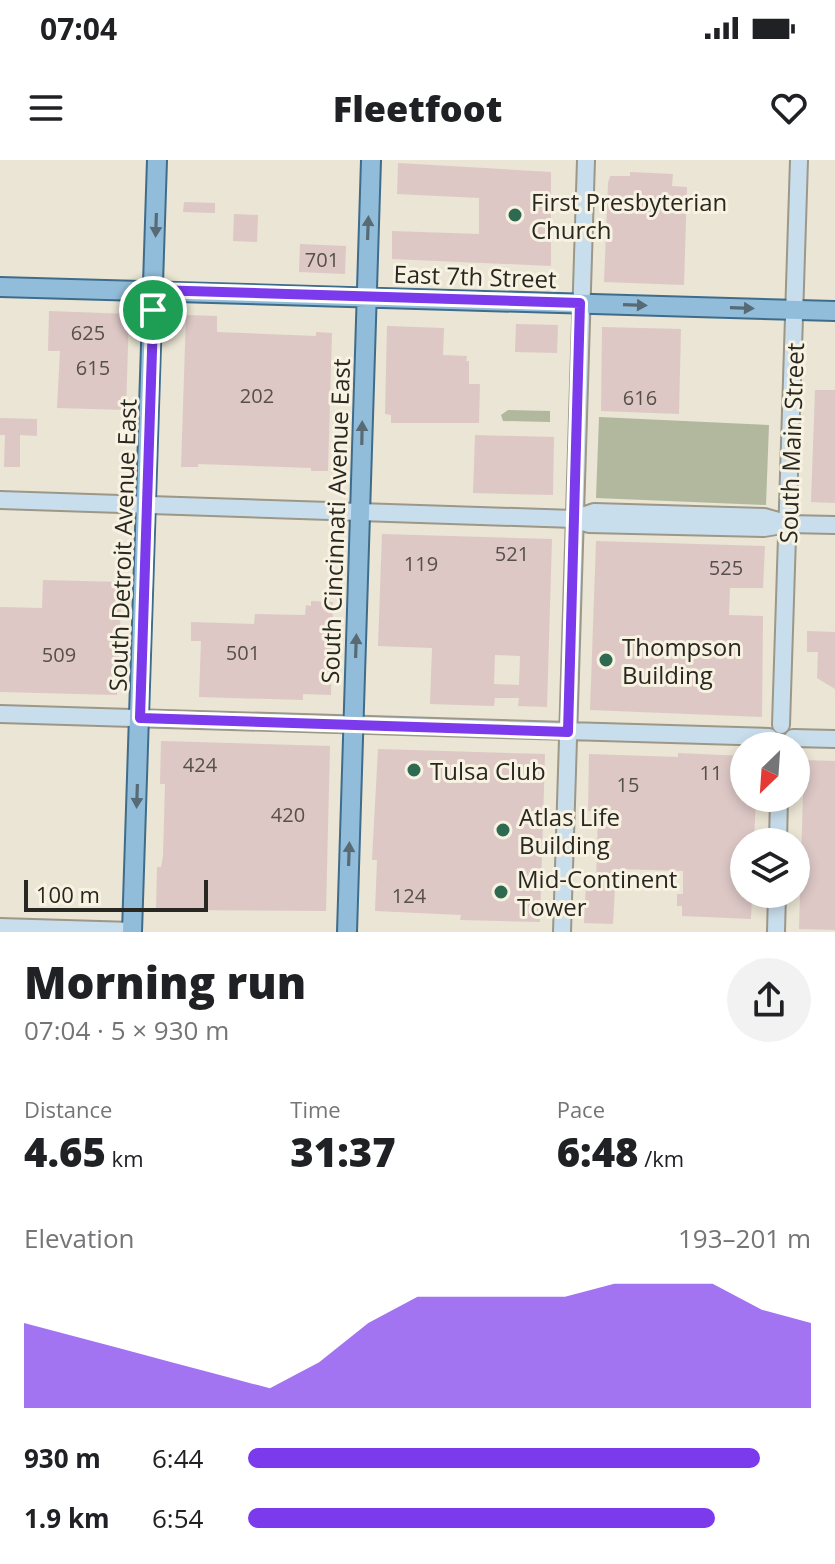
<!DOCTYPE html>
<html lang="en">
<head>
<meta charset="utf-8">
<style>
	:root { --surface:#fff; --page:#f2f2f2; --text:#202124; --muted:#757577; --accent:#7c3aed }
	body { margin:0; font-family:"Open Sans",sans-serif; background:var(--page); color:var(--text); height:100vh; display:flex; flex-direction:column; font-size:30px; white-space:nowrap }
	* { box-sizing:border-box; margin:0 }
	p { font-size:26px; color:var(--muted) }
	.icon { flex:none; width:44px; height:44px; fill:none; stroke:currentColor; stroke-width:2; stroke-linecap:round; stroke-linejoin:round }
	.map { position:relative; height:772px; overflow:hidden }
	.drawer { display:flex; flex-direction:column; background:var(--surface); flex:1 }
	.drawer>* { flex:none }
	.needle { width:52px; rotate:205deg }
	.tools { position:absolute; left:730px; top:572px; display:grid; gap:16px }
	.tools a { display:grid; place-items:center; width:80px; height:80px; border-radius:50%; background:var(--surface); box-shadow:0 4px 12px #0003; font-size:40px }
	.scale { position:absolute; left:24px; bottom:20px; width:184px; box-sizing:border-box; padding-left:8px; border:4px solid #292721; border-top:0; font-size:22px; line-height:28px; white-space:nowrap; color:#292721; -webkit-text-stroke:6px #f7f2e1; paint-order:stroke }
	.pin { position:absolute; display:grid; place-items:center; width:68px; height:68px; color:#fff; margin:-34px; border:4px solid #fff; border-radius:50%; box-shadow:0 2px 8px #0007 }
	.round { display:grid; place-items:center; flex:none; width:84px; height:84px; border-radius:42px; background:var(--page) }
	.overview { display:flex; align-items:center; justify-content:space-between; height:136px; padding:0 24px }
	h1 { font-size:44px; font-weight:800; line-height:60px }
	.figures { display:grid; grid-template-columns:repeat(3,1fr); gap:12px; height:136px; padding:8px 24px }
	.figures div { display:grid; align-content:center }
	.figures b { font-size:40px; font-weight:800 }
	.figures small { font-size:22px; font-weight:400 }
	.figures p { font-size:22px }
	.chart { height:224px; padding:16px 24px }
	.chart p { display:flex; justify-content:space-between }
	.chart svg { width:100%; height:144px; margin-top:8px; fill:var(--accent); opacity:.7 }
	ul { padding:0 24px; list-style:none; font-size:26px }
	li { display:grid; grid-template-columns:128px 96px 1fr; align-items:center; height:60px }
	li i { height:20px; border-radius:10px; background:var(--accent) }
	.status { display:flex; justify-content:space-between; align-items:center; height:56px; padding:0 40px; background:var(--surface); direction:ltr }
	.status svg { height:22px; fill:currentColor }
	header { display:flex; justify-content:space-between; align-items:center; height:104px; padding:0 24px; background:var(--surface); font-size:36px; font-weight:800 }
	.map>svg:first-child { display:block }
	.green { fill:#b1b89e }
	.building { fill:#ddc8c6; fill-rule:evenodd }
	.lines { fill:none; stroke-linecap:round; stroke-linejoin:round }
	.secondary-casing { stroke:#9c9787; stroke-width:20 }
	.primary-casing { stroke:#3e6c8a; stroke-width:22 }
	.secondary { stroke:#c9deed; stroke-width:16 }
	.primary { stroke:#92bdda; stroke-width:18 }
	.oneway { fill:#586a74 }
	.route-casing { stroke:#fff; stroke-width:16 }
	.route { stroke:#7c3aed; stroke-width:10 }
	.poi-dot { fill:#2e6952; stroke:#f7f2e1; stroke-width:3 }
	.labels { text-anchor:middle; dominant-baseline:central; stroke-width:6; stroke-linejoin:round; paint-order:stroke }
	.number-label { font-size:20px; fill:#564f4a }
	.poi-label { font-size:24px; fill:#292721; stroke:#f7f2e1; text-anchor:start }
	.street-label { font-size:24px; fill:#292721; stroke:#f7f2e1 }
</style>
</head>
<body>
<div class="status"><b>07:04</b><svg viewBox="0 0 49 12"><path d="M0 12V9h3v3zM5 12V6h3v6zM10 12V3h3v9zM15 12V0h3v12zM26 1h20v11H26zM47 4h2v5h-2z"/></svg></div>
<header><svg class="icon" aria-label="menu" viewBox="0 0 24 24"><path d="M4 6h16M4 12h16M4 18h16"/></svg>Fleetfoot<svg class="icon" aria-label="heart" viewBox="0 0 24 24"><path d="M12 20l-8-8c-3-5 5-10 8-4 3-6 11-1 8 4z"/></svg></header>
<div class="map">
<svg width="835" height="772" viewBox="0 0 835 772">
	<rect width="100%" height="100%" fill="#eae5d4"/>
	<path class="green" d="M508,250L550,251V262L503,261L501,255Z
		M599,257L769,265L766,345L596,338Z"/>
	<path class="building" d="M398,3L551,12V106L392,99V71L479,74V38L397,34Z
		M630,12L673,14L672,26L687,27L684,125L604,122L608,23L610,16H630Z
		M184,42L215,43V53L183,52Z
		M234,54L258,55L257,82L233,81Z
		M300,84L346,86L345,114L299,112Z
		M49,151L129,154L126,250L57,248L60,191H48Z
		M186,155L217,156V172L316,176V172L332,173L328,311H311V308L198,304V307H181Z
		M516,164L558,165L557,193L515,192Z
		M387,166L444,168L443,195L467,196L466,201H469V224H480L479,263H391V255L385,254Z
		M602,167L681,169L679,254L601,251Z
		M815,230H835V343L811,342Z
		M0,258L37,259V276L20,275V307H4L5,275H0Z
		M475,275L554,277L553,335L473,333Z
		M382,374L552,379L547,547L518,546L519,538H495L494,546L430,544L432,488L378,486ZM495,495L520,496L519,525L494,524Z
		M596,381L765,386L763,428H730L729,455L763,456L762,557L590,550Z
		M43,420L122,422L117,535L0,532V447L42,448Z
		M311,441L333,442L331,535L303,534V540L199,537L201,481H191V462L254,464L255,454L305,455L306,445L311,446Z
		M807,471L835,472V529L817,518L818,492H807Z
		M161,581L330,586L326,751L156,750L157,707H161L163,696L165,624H160Z
		M378,589L545,594L540,762L460,760L461,755L375,751L377,700H372Z
		M678,593L744,596V638H756L754,682H744V734H752L751,759L682,756V746H677V734H683V711L616,709L613,764L584,763L586,724L596,725L598,651H588L589,594L678,597Z
		M804,600L835,601V770L799,769Z"/>
	<g class="lines">
		<defs>
			<path id="secondary" d="M0,340L574,359L589,364L764,368L788,364L835,365
				M574,359L594,352L764,357L782,362
				M0,554L769,577
				M781,565L799,0
				M793,578L835,579
				M778,682L779,638
				M0,767L132,771
				M562,772L586,0
				M776,772L777,734"/>
			<path id="primary" d="M0,127L835,151
				M132,772L157,0
				M347,772L371,0"/>
		</defs>
		<use href="#secondary" class="secondary-casing"/>
		<use href="#primary" class="primary-casing"/>
		<use href="#secondary" class="secondary"/>
		<use href="#primary" class="primary"/>
	</g>
	<defs><path id="oneway-solid" d="M-6-.8H1V-3.2L6.5 0L1 3.2V.8H-6Z" transform="scale(2)"/></defs>
	<g class="oneway">
		<use href="#oneway-solid" transform="translate(156 65) rotate(92)"/>
		<use href="#oneway-solid" transform="translate(368 68) rotate(-88)"/>
		<use href="#oneway-solid" transform="translate(635 145) rotate(2)"/>
		<use href="#oneway-solid" transform="translate(742 148) rotate(2)"/>
		<use href="#oneway-solid" transform="translate(362 273) rotate(-89)"/>
		<use href="#oneway-solid" transform="translate(356 486) rotate(-88)"/>
		<use href="#oneway-solid" transform="translate(137 636) rotate(92)"/>
		<use href="#oneway-solid" transform="translate(349 694) rotate(-88)"/>
	</g>
	<g class="lines">
		<defs>
			<path id="route" d="M154,130L580,143L568,572L140,558Z"/>
		</defs>
		<use href="#route" class="route-casing"/>
		<use href="#route" class="route"/>
	</g>
	<g class="poi-dot">
		<circle cx="515" cy="55" r="8"/>
		<circle cx="606" cy="500" r="8"/>
		<circle cx="414" cy="610" r="8"/>
		<circle cx="503" cy="670" r="8"/>
		<circle cx="501" cy="732" r="8"/>
	</g>
	<g class="labels">
		<g class="number-label">
			<text x="322" y="99">701</text>
			<text x="88" y="172">625</text>
			<text x="93" y="207">615</text>
			<text x="257" y="235">202</text>
			<text x="640" y="237">616</text>
			<text x="512" y="393">521</text>
			<text x="421" y="403">119</text>
			<text x="726" y="407">525</text>
			<text x="243" y="492">501</text>
			<text x="59" y="494">509</text>
			<text x="200" y="604">424</text>
			<text x="711" y="612">11</text>
			<text x="628" y="624">15</text>
			<text x="288" y="654">420</text>
			<text x="409" y="735">124</text>
		</g>
		<g class="poi-label">
			<text x="531" y="41">First Presbyterian<tspan x="531" dy="28">Church</tspan></text>
			<text x="622" y="486">Thompson<tspan x="622" dy="28">Building</tspan></text>
			<text x="430" y="610">Tulsa Club</text>
			<text x="519" y="656">Atlas Life<tspan x="519" dy="28">Building</tspan></text>
			<text x="517" y="718">Mid-Continent<tspan x="517" dy="28">Tower</tspan></text>
		</g>
		<g class="street-label">
			<text transform="translate(475 116) rotate(2)">East 7th Street</text>
			<text transform="translate(791 283) rotate(-88)">South Main Street</text>
			<text transform="translate(335 361) rotate(-88)">South Cincinnati Avenue East</text>
			<text transform="translate(122 385) rotate(-88)">South Detroit Avenue East</text>
		</g>
	</g>
</svg>
<div class="tools">
<a><svg class="needle" viewBox="-14 -14 28 28"><path d="M0-13l5 13h-10z" fill="#e53935"/><path d="M0 13l5-13h-10z" fill="#757577"/></svg></a>
<a><svg class="icon" aria-label="layers" viewBox="0 0 24 24"><path d="M12 4l9 5-9 5-9-5zM3 14l9 5 9-5"/></svg></a>
</div>
<div class="scale">100 m</div>
<div class="pin" style="left:153px;top:150px;background:#1e9e55"><svg class="icon" aria-label="arrive" viewBox="0 0 24 24"><path d="M6 21V4h12l-3 4 3 4H6"/></svg></div>
</div>
<section class="drawer">
<div class="overview"><div><h1>Morning run</h1><p>07:04 · 5 × 930 m</p></div><a class="round"><svg class="icon" aria-label="share" viewBox="0 0 24 24"><path d="M12 15V3M7 8l5-5 5 5M5 13v7h14v-7"/></svg></a></div>
<div class="figures">
<div><p>Distance</p><b>4.65<small> km</small></b></div>
<div><p>Time</p><b>31:37</b></div>
<div><p>Pace</p><b>6:48<small> /km</small></b></div>
</div>
<div class="chart"><p><span>Elevation</span>193–201 m</p>
<svg viewBox="0 0 160 44" preserveAspectRatio="none"><path d="M0 44V18L10 22L20 26L30 30L40 34L50 38L60 30L70 18L80 10L90 10L100 10L110 10L120 6L130 6L140 6L150 14L160 18V44z"/></svg>
</div>
<ul>
<li><b>930 m</b>6:44<i style="width:91%"></i></li>
<li><b>1.9 km</b>6:54<i style="width:83%"></i></li>
</ul>
</section>
</body>
</html>
